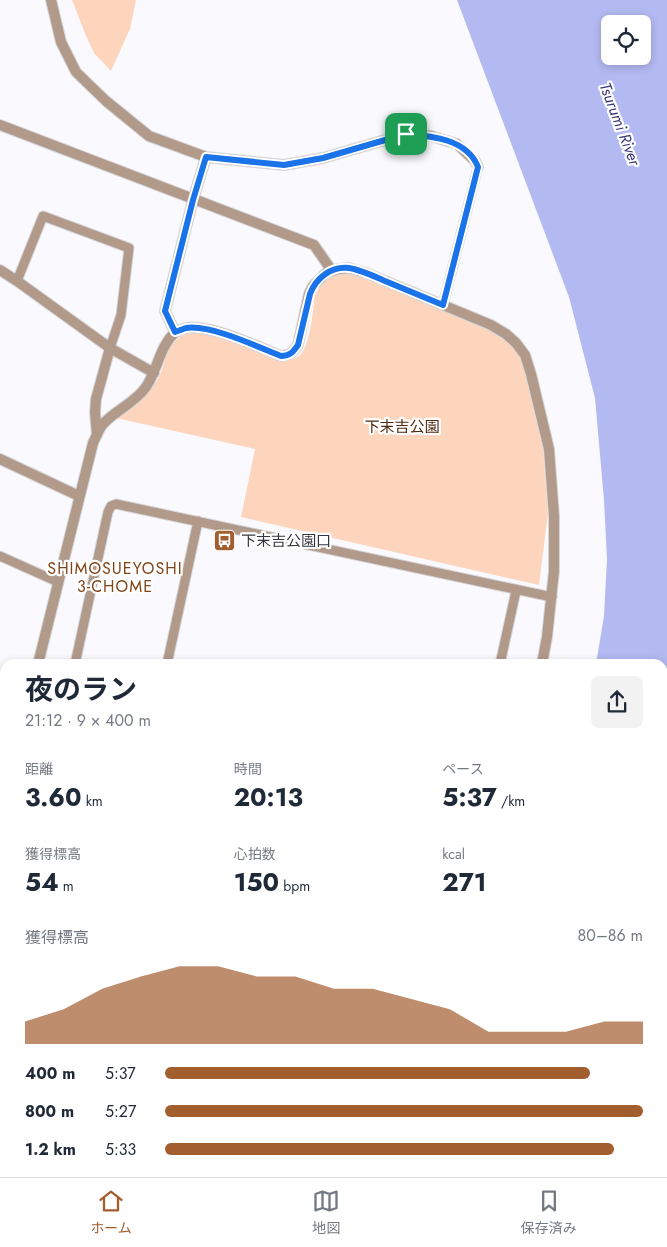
<!DOCTYPE html>
<html lang="ja">
<head>
<meta charset="utf-8">
<style>
	:root { --surface:#fff; --page:#f2f2f3; --text:#1f2937; --muted:#747a83; --line:#e0e1e3; --accent:#a35e30 }
	body { margin:0; font-family:Jost,"Noto Sans JP",sans-serif; background:var(--page); color:var(--text); height:100vh; display:flex; flex-direction:column; font-size:19px; white-space:nowrap }
	* { box-sizing:border-box; margin:0 }
	p { font-size:16px; color:var(--muted) }
	.icon { flex:none; width:28px; height:28px; fill:none; stroke:currentColor; stroke-width:2; stroke-linecap:round; stroke-linejoin:round }
	.map { position:relative; flex:1; overflow:hidden }
	.drawer { position:absolute; left:0px; top:659px; width:668px; height:519px; display:flex; flex-direction:column; background:var(--surface); border-radius:15px 15px 0 0; box-shadow:0 2px 8px #0003 }
	.drawer>* { flex:none }
	.fabs { position:absolute; left:601px; top:15px; display:grid; gap:10px }
	.fabs a { display:grid; place-items:center; width:50px; height:50px; border-radius:8px; background:var(--surface); box-shadow:0 2px 8px #0003; font-size:25px }
	.pin { position:absolute; display:grid; place-items:center; width:42px; height:42px; color:#fff; margin:-21px; border-radius:10px; box-shadow:0 2px 8px #0006 }
	.round { display:grid; place-items:center; flex:none; width:52px; height:52px; border-radius:8px; background:var(--page) }
	.headline { display:flex; align-items:center; justify-content:space-between; height:85px; padding:0 25px }
	h1 { font-size:28px; font-weight:700; line-height:38px }
	.figures { display:grid; grid-template-columns:repeat(3,1fr); gap:8px; height:85px; padding:5px 25px }
	.figures div { display:grid; align-content:center }
	.figures b { font-size:25px; font-weight:700 }
	.figures small { font-size:14px; font-weight:400 }
	.figures p { font-size:14px }
	.chart { height:140px; padding:10px 25px }
	.chart p { display:flex; justify-content:space-between }
	.chart svg { width:100%; height:90px; margin-top:5px; fill:var(--accent); opacity:.7 }
	ul { padding:0 25px; list-style:none; font-size:16px }
	li { display:grid; grid-template-columns:80px 60px 1fr; align-items:center; height:38px }
	li i { height:12px; border-radius:6px; background:var(--accent) }
	.menu { display:flex; justify-content:space-around; align-items:center; height:70px; border-top:1px solid var(--line); background:var(--surface); font-size:14px; color:var(--muted) }
	.menu a { display:grid; justify-items:center; gap:2px }
	.menu .selected { color:var(--accent) }
	.map>svg:first-child { display:block }
	.green { fill:#fdd5bd }
	.water { fill:#b3baf2; fill-rule:evenodd }
	.pier { fill:#fafafe }
	.lines { fill:none; stroke-linecap:round; stroke-linejoin:round }
	.lane-casing { stroke:#d7d7db; stroke-width:11 }
	.street-casing { stroke:#d7d7db; stroke-width:12 }
	.highway-casing { stroke:#d7d7db; stroke-width:18 }
	.lane { stroke:#b29a8b; stroke-width:9 }
	.street { stroke:#b29a8b; stroke-width:10 }
	.highway { stroke:#5c2e0c; stroke-width:15 }
	.route-casing { stroke:#fff; stroke-width:10 }
	.route { stroke:#1a73e8; stroke-width:6 }
	.labels { text-anchor:middle; dominant-baseline:central; stroke-width:4.5; stroke-linejoin:round; paint-order:stroke }
	.park-label { font-size:15px; fill:#4f2a11; stroke:#fff }
	.poi-label { font-size:15px; fill:#36373e; stroke:#fff; text-anchor:start }
	.water-label { font-size:16px; font-style:italic; fill:#37387a; stroke:#fff }
	.neighbourhood-label { font-size:16px; letter-spacing:1px; fill:#804418; stroke:#fff }
</style>
</head>
<body>
<div class="map">
<svg width="667" height="1177" viewBox="0 0 667 1177">
	<rect width="100%" height="100%" fill="#fafafe"/>
	<path class="green" d="M72,0H136L130,29L111,71L94,53L86,36Z
		M348,272L489,329L504,338L522,358L543,450L548,514L539,585L241,517L255,449L116,418C132,405 151,393 160,375C165,364 165,352 173,343C177,338 183,334 189,333C212,330 258,353 280,361C287,361 293,360 299,356C310,347 313,310 315,295C323,280 332,274 348,272Z"/>
	<path class="water" d="M457,0H667V1052L663,1058L662,664H596L604,616L607,559L604,500L595,398L569,297ZM610,24H642V56H610Z
		M0,883L5,884V930L1,944H0Z
		M301,1172H583V1173L580,1177H297Z"/>
	<path class="pier" d="M663,802H667V855H663Z"/>
	<g class="lines">
		<defs>
			<path id="lane" d="M17,281L43,216L129,248L121,315L110,348
				M443,305L478,167
				M0,556L58,582
				M75,664L108,512L111,506L116,504L552,597
				M167,664L198,521
				M500,664L516,591"/>
			<path id="street" d="M51,0L61,42L76,72L106,101L149,136L206,157L284,165L323,158L406,134L431,136L457,144L475,161L478,167
				M0,125L314,245L332,271
				M0,270L17,281L110,348L154,373
				M175,332C178,331 182,329 186,328C211,324 258,347 281,356C290,356 293,352 298,345L309,294L313,286L326,273L338,269L349,268L366,273L491,325L506,334L516,343L525,355L531,374L549,449L554,516V571L547,637L542,664
				M97,435L95,412L96,399L110,348
				M0,459L79,496
				M38,664L93,443C96,437 99,428 104,423C117,409 135,403 146,387C158,369 159,348 175,332L165,311L193,200L206,157
				M0,744L5,746
				M0,811L5,795
				M0,1002L5,1003
				M171,1172L190,1177
				M44,1177L45,1172
				M228,1177L232,1172"/>
			<path id="highway" d="M0,806H5
				M662,816H667
				M0,832H5
				M662,841H667"/>
		</defs>
		<use href="#lane" class="lane-casing"/>
		<use href="#street" class="street-casing"/>
		<use href="#highway" class="highway-casing"/>
		<use href="#lane" class="lane"/>
		<use href="#street" class="street"/>
		<use href="#highway" class="highway"/>
	</g>
	<g class="lines">
		<defs>
			<path id="route" d="M406,134C432,136 467,139 478,167L443,305C424,297 404,289 385,281C374,276 361,270 349,268C331,266 316,278 310,294L298,345C293,352 290,356 281,356C258,347 210,324 186,328C183,329 178,331 175,332L165,311L193,200L206,157L284,165L323,158Z"/>
		</defs>
		<use href="#route" class="route-casing"/>
		<use href="#route" class="route"/>
	</g>
	<defs>
		<symbol id="bus-square" viewBox="-11 -11 22 22"><rect x="-9" y="-9" width="18" height="18" rx="4" fill="#a35e30" stroke="#fff"/><path d="M-5-6H5V4H4V6H2V4H-2V6H-4V4H-5ZM-3.5-4V0h7V-4ZM-3.5 1.2v1.5H-2V1.2ZM2 1.2v1.5H3.5V1.2Z" fill="#fff"/></symbol>
	</defs>
	<g fill-rule="evenodd">
		<use href="#bus-square" x="212" y="528" width="25" height="25"/>
	</g>
	<g class="labels">
		<g class="park-label">
			<text x="402" y="427">下末吉公園</text>
		</g>
		<g class="poi-label">
			<text x="241" y="541">下末吉公園口</text>
		</g>
		<g class="water-label">
			<text transform="translate(620 124) rotate(69)">Tsurumi River</text>
		</g>
		<g class="neighbourhood-label">
			<text x="115" y="568">SHIMOSUEYOSHI<tspan x="115" dy="18">3-CHOME</tspan></text>
		</g>
	</g>
</svg>
<div class="fabs">
<a><svg class="icon" aria-label="locate" viewBox="0 0 24 24"><circle cx="12" cy="12" r="6"/><path d="M12 2v4M12 18v4M2 12h4M18 12h4"/></svg></a>
</div>
<div class="pin" style="left:406px;top:134px;background:#1e9e55"><svg class="icon" aria-label="arrive" viewBox="0 0 24 24"><path d="M6 21V4h12l-3 4 3 4H6"/></svg></div>
<section class="drawer">
<div class="headline"><div><h1>夜のラン</h1><p>21:12 · 9 × 400 m</p></div><a class="round"><svg class="icon" aria-label="share" viewBox="0 0 24 24"><path d="M12 15V3M7 8l5-5 5 5M5 13v7h14v-7"/></svg></a></div>
<div class="figures">
<div><p>距離</p><b>3.60<small> km</small></b></div>
<div><p>時間</p><b>20:13</b></div>
<div><p>ペース</p><b>5:37<small> /km</small></b></div>
</div>
<div class="figures">
<div><p>獲得標高</p><b>54<small> m</small></b></div>
<div><p>心拍数</p><b>150<small> bpm</small></b></div>
<div><p>kcal</p><b>271</b></div>
</div>
<div class="chart"><p><span>獲得標高</span>80–86 m</p>
<svg viewBox="0 0 160 44" preserveAspectRatio="none"><path d="M0 44V33L10 27L20 17L30 11L40 6L50 6L60 11L70 11L80 17L90 17L100 22L110 27L120 38L130 38L140 38L150 33L160 33V44z"/></svg>
</div>
<ul>
<li><b>400 m</b>5:37<i style="width:89%"></i></li>
<li><b>800 m</b>5:27<i style="width:100%"></i></li>
<li><b>1.2 km</b>5:33<i style="width:94%"></i></li>
</ul>
</section>
</div>
<nav class="menu">
<a class="selected"><svg class="icon" aria-label="home" viewBox="0 0 24 24"><path d="M3 11l9-7 9 7M6 9v11h12V9"/></svg>ホーム</a>
<a><svg class="icon" aria-label="map" viewBox="0 0 24 24"><path d="M3 6l6-2 6 2 6-2v14l-6 2-6-2-6 2zM9 4v14M15 6v14"/></svg>地図</a>
<a><svg class="icon" aria-label="saved" viewBox="0 0 24 24"><path d="M7 4h10v16l-5-4-5 4z"/></svg>保存済み</a>
</nav>
</body>
</html>
